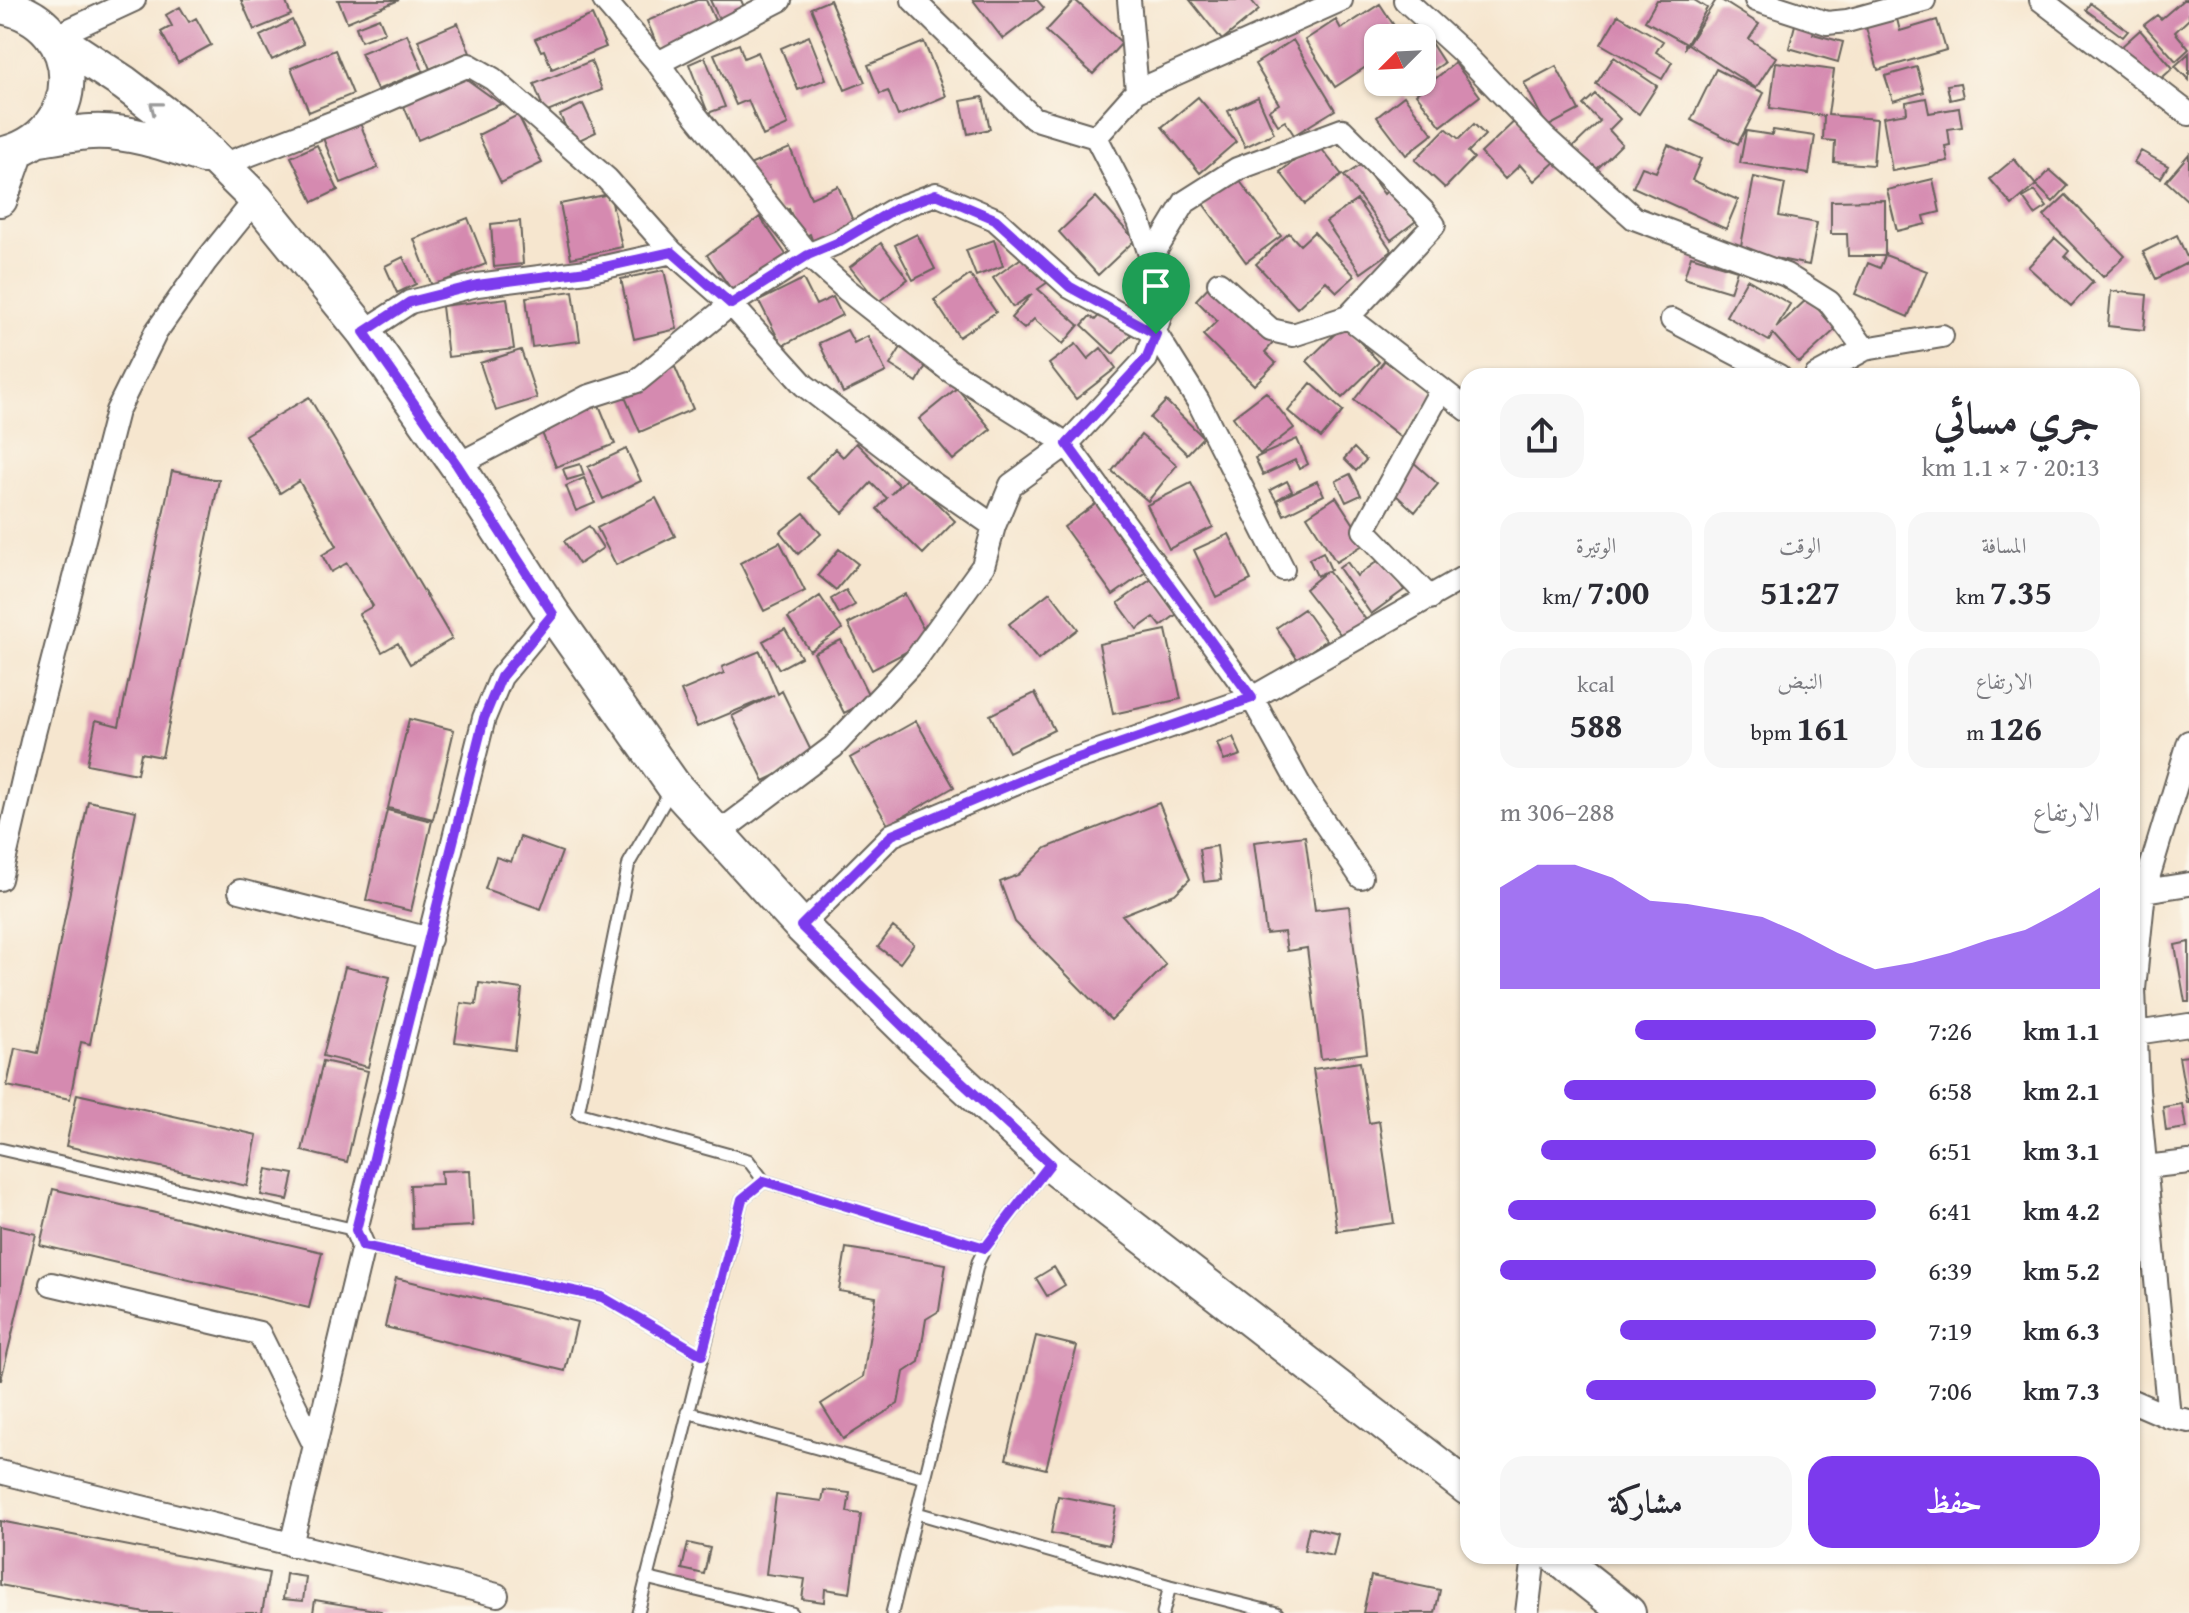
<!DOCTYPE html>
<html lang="ar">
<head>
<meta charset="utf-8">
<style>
	:root { --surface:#fff; --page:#f7f7f7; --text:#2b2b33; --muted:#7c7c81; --accent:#7c3aed }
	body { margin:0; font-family:"Gentium Book Plus",Amiri,serif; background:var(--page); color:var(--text); direction:rtl; height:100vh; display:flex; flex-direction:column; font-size:30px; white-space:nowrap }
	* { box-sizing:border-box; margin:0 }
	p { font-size:26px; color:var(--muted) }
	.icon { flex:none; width:44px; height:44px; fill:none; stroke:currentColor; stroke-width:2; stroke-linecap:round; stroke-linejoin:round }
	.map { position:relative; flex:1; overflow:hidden; direction:ltr }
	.drawer { position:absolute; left:1460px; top:368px; width:680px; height:1196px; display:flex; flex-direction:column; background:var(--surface); border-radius:24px; box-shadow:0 2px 6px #0004; direction:rtl }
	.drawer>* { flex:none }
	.needle { width:52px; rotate:246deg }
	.buttons { position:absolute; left:1364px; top:24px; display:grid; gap:16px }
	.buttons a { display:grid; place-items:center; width:72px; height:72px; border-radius:16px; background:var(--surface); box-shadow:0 2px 6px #0004; font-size:40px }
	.pin { position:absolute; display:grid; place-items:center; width:68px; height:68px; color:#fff; margin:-82px -34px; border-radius:50% 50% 50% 0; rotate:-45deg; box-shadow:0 0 8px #0007 }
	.pin .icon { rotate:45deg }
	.round { display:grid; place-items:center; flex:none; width:84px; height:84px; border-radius:24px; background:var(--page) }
	.summary { display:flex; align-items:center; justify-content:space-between; height:136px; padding:0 40px }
	h1 { font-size:44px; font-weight:600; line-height:60px }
	.metrics { display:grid; grid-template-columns:repeat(3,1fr); gap:12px; height:136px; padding:8px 40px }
	.metrics div { display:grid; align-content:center; border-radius:20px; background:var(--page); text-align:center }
	.metrics b { font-size:34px; font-weight:600 }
	.metrics small { font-size:22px; font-weight:400 }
	.metrics p { font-size:22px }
	.chart { height:224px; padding:16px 40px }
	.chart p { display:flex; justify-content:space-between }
	.chart svg { width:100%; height:144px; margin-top:8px; fill:var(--accent); opacity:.7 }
	.button { display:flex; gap:16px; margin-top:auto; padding:16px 40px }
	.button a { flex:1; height:92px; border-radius:24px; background:var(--accent); color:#fff; font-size:32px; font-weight:600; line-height:92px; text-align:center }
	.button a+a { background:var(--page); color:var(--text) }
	ul { padding:0 40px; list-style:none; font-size:26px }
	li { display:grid; grid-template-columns:128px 96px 1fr; align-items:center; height:60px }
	li i { height:20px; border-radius:10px; background:var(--accent) }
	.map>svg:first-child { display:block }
	.building { fill:#d58ab0 }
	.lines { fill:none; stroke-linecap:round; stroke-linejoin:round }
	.lane-casing { stroke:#68635b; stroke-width:15 }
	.street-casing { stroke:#68635b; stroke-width:26 }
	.primary-casing { stroke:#68635b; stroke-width:38 }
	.lane { stroke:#fff; stroke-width:11 }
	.street { stroke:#fff; stroke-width:22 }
	.primary { stroke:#fff; stroke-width:34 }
	.oneway { stroke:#999 }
	.route-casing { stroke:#fff; stroke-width:16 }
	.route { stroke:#7c3aed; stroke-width:10 }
</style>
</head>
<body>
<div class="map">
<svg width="2189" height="1613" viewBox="0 0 2189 1613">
	<rect width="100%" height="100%" fill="#fbf7ec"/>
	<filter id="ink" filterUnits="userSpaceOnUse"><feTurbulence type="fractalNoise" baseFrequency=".0125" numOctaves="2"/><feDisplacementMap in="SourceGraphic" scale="16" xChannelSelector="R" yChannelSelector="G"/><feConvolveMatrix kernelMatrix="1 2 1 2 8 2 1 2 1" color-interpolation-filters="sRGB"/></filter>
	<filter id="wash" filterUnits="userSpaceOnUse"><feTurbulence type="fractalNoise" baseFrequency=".006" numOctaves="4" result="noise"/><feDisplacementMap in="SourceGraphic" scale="32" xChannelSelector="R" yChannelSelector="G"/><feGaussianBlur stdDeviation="1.8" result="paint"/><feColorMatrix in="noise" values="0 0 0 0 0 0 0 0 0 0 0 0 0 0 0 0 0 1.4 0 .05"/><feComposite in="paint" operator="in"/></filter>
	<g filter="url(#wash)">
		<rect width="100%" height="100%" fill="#f6e6cf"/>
		<g id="blocks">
			<path class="building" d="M241,0H285L291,15L254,30Z
				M338,0H399L347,22Z
				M697,0H706L717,25L659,50L647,21Z
				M710,0H741L745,9L720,21Z
				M830,0L865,82L845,90L811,8Z
				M973,0H1037L1044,8L1003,39Z
				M1075,0L1122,43L1093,74L1046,31Z
				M1190,0H1251L1259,10L1222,40Z
				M1657,0H1694L1707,8L1685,47V43L1645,21Z
				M1716,0H1721L1759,24L1749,39L1776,57L1756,88L1688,44Z
				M2183,0H2189V19L2175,32L2189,49L2176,61L2144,25L2157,15L2161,19Z
				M2090,3L2128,31L2123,37L2086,10Z
				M1380,4L1402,38H1378V59L1335,87L1305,40L1336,20L1341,29Z
				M180,7L189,22L196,18L211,45L178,63L161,32L172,26L166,15Z
				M592,15L606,47L552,69L544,50L541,51L535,39Z
				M1618,15L1663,41L1656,52L1672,62L1662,79L1601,44Z
				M1896,15L1900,31L1937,20L1946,50L1878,70L1865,24Z
				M379,18L385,32L361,41L356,27Z
				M292,20L304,44L272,60L260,36Z
				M1796,21L1815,26L1813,34L1843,42L1838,62L1789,48Z
				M458,23L470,53L430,69L418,40Z
				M1422,29L1444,63L1422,78V38H1409Z
				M2140,30L2173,68L2154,85L2121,47Z
				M407,34L423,71L377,90L361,53Z
				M809,36L826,79L798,90L781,48Z
				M1293,40L1335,110L1294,135L1285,121L1278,125L1269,110L1279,104L1255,64Z
				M924,42L946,96L898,116L888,91L880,94L868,65Z
				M739,44L744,58L758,52L788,125L763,136L748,100L736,105L714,54Z
				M335,50L353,94L309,112L291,68Z
				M2189,53V80L2175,66Z
				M705,57L725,107L708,113L689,64Z
				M1614,57L1657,86L1639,114L1596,84Z
				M591,61L602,90L545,113L534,84Z
				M1776,62L1834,70L1828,115L1877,119L1873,165L1834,162L1835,141L1823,140L1824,116L1770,108Z
				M1455,63L1480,96L1441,126L1416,94Z
				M1556,66L1579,110L1547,127L1524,83Z
				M1917,67L1924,92L1893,101L1885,76Z
				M1716,69L1764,93L1738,144L1691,120Z
				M465,78L501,104L418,140L403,104Z
				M1960,83L1963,97L1950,100L1947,85Z
				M1595,94L1620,119L1609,130L1622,144L1595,171L1573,147L1600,121L1583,105Z
				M1404,96L1433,134L1406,155L1377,117Z
				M983,97L990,129L968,134L961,101Z
				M1198,97L1236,142L1200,173L1162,127Z
				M1258,97L1274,133L1245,147L1228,111Z
				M1926,98L1929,113L1959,108L1962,127L1948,129L1950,145L1945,146L1948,161L1892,171L1883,117L1907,113L1906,102Z
				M583,104L596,132L573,143L560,115Z
				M518,115L542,163L501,183L478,135Z
				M1518,118L1557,160L1534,181L1520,165L1505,179L1481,153Z
				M360,123L378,168L341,183L323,138Z
				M1474,124L1485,135L1468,152L1474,158L1445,188L1415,160L1446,128L1459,139Z
				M1773,130L1815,136L1809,174L1740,163L1746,131L1772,135Z
				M1317,143L1342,175L1305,204L1280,172Z
				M317,145L338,190L313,202L291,157Z
				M1668,145L1701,159L1692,180L1738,200L1726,229L1633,187L1642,167L1656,172Z
				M790,148L811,198L838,186L857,230L815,248L810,234L801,238L789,209L780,212L769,186L757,191L747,166Z
				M2141,151L2168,166L2161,178L2134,163Z
				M2189,154V202L2166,181Z
				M2014,159L2036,185L2012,205L1990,179Z
				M1362,164L1384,194L1391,188L1416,221L1391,240L1344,176Z
				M2050,170L2068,186L2053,202L2036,185Z
				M1236,176L1281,236L1246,262L1201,201Z
				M1754,177L1785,184L1779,216L1817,223L1809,265L1740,251Z
				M1933,179L1940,212L1924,216L1926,224L1897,231L1887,190Z
				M2035,191L2047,207L2035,215L2023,198Z
				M610,194L622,247L571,258L560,204Z
				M2066,195L2125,256L2103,277L2044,216Z
				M1096,197L1135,240L1098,275L1059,232Z
				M1357,200L1392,251L1361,273L1326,222Z
				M1885,200V255L1927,271L1908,317L1855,294L1868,263L1880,268L1885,256H1848L1847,234H1831V201Z
				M760,217L787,256L734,293L707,255Z
				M468,218L486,264L432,286L414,239Z
				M520,221L523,264L494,267L491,224Z
				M1314,232L1355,276L1337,292L1326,281L1297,308L1256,264L1289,233L1300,245Z
				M917,234L935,269L913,280L895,245Z
				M2177,235L2189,262L2156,279L2143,252Z
				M2055,238L2069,251L2065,256L2093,282L2071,306L2028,267Z
				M994,240L1003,266L976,276L966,250Z
				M881,243L908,279L878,302L850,267Z
				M1030,252L1051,280L1038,289L1079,325L1063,344L1034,319L1024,329L1011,318L1032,294L1013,307L993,278Z
				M1691,256L1737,270L1730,292L1684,278Z
				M403,257L416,284L397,293L385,266Z
				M664,270L677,329L634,339L621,279Z
				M970,275L996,312L959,337L934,300Z
				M803,279L816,305L833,297L842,315L782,346L759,301Z
				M1747,279L1790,304L1776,328L1808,298L1836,329L1799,363L1773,334L1769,341L1726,316Z
				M1214,281L1275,341L1265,352L1276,363L1254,385L1203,335L1217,321L1196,300Z
				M573,291L580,341L532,347L526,297Z
				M2111,291L2147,295L2144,330L2108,326Z
				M507,298L514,349L448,357L442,306Z
				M1106,308L1131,335L1113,354L1082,325L1090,316L1095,320Z
				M1344,325L1379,362L1342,398L1307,361Z
				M847,330L854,343L868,336L886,372L843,393L819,343Z
				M903,344L929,360L917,382L890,365Z
				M1076,344L1088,359L1101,348L1116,368L1076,399L1049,364Z
				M521,350L537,398L496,411L480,363Z
				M1386,359L1433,396L1401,437L1354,400Z
				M675,367L693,409L640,432L622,390Z
				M1311,383L1343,411L1321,438L1288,411Z
				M957,388L991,429L953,460L919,419Z
				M1266,392L1294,428L1260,454L1233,417Z
				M309,397L452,639L410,664L398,643L382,652L359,614L373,606L347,563L331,572L322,555L337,546L299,481L280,493L245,435Z
				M597,400L615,444L556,467L538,423Z
				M1166,401L1203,437L1187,454L1150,418Z
				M1141,435L1177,465L1148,501L1112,471Z
				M1297,439L1308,464L1299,469L1295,460L1263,475L1255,458Z
				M856,443L899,485L891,494L909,476L955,521L923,554L877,509L887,498L871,483L843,513L807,478L835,449L843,457Z
				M1354,448L1366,460L1356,471L1344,459Z
				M626,449L641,481L603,499L588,467Z
				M1412,461L1438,484L1415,512L1388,488Z
				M580,464L584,475L567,480L563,469Z
				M172,471L219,480L162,757L141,753L137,774L87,764L96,720L119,726Z
				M1350,474L1361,495L1346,502L1336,481Z
				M584,478L595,503L576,511L566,486Z
				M1287,481L1292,491L1276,500L1270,490Z
				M1317,481L1324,495L1284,515L1277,500Z
				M1191,483L1213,527L1169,549L1147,505Z
				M1336,497L1366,543L1336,562L1307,516Z
				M656,498L675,536L616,565L597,528Z
				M1101,500L1150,569L1113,595L1064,527Z
				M804,513L821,534L798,554L780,532Z
				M589,526L603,548L579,564L564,541Z
				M1229,534L1251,580L1216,597L1194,550Z
				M780,542L805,591L764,611L740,563Z
				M839,549L858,564L836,590L818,575Z
				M1323,552L1331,570L1328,571L1367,621L1344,639L1305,589L1327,571L1317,576L1309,559Z
				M1382,558L1404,590L1371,614L1339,568L1347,562L1357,576Z
				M1156,576L1181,611L1161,626L1154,617L1137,629L1118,603Z
				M846,590L855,605L839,614L831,599Z
				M1050,592L1078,629L1038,660L1009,624Z
				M905,594L929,640L872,670L848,624Z
				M820,596L842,629L810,651L788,618Z
				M1304,609L1326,640L1298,660L1276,628Z
				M785,629L801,657L779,669L763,641Z
				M1166,630L1181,699L1113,714L1099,644Z
				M841,640L871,700L844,713L814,653Z
				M760,651L778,694L782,691L814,757L764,781L732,716L774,695L697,727L681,691L724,673L722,667Z
				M1035,693L1054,730L1009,752L990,715Z
				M409,719L454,730L433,819L388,808Z
				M916,721L954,787L888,825L850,758Z
				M1233,737L1241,755L1224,761L1217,743Z
				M88,801L136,811L90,1044L81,1042L70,1099L7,1086L15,1048L38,1053Z
				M1159,803L1190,879L1175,894L1122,915L1166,965L1111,1020L1015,922L1000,882L1018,875L1046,848Z
				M387,810L432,821L411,911L366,900Z
				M1305,836L1315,910L1349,906L1367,1053L1321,1059L1307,948L1287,951L1284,932L1266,934L1254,842Z
				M520,837L562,852L541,909L485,889L496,857L511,862Z
				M1217,846L1221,880L1204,882L1199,849Z
				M893,927L914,944L900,963L878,947Z
				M2189,942V1002H2185L2175,945Z
				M345,967L390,977L368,1067L323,1056Z
				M479,983L522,989L515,1050L455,1042L461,1003L476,1005Z
				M2189,1056V1103H2187L2179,1057Z
				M323,1061L368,1071L347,1162L302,1151Z
				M1360,1062L1369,1123L1379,1121L1394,1223L1337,1231L1313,1069Z
				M77,1094L257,1135L247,1186L66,1146Z
				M2182,1104L2186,1128L2166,1131L2163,1107Z
				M267,1169L294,1174L288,1200L261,1195Z
				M470,1170L473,1226L412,1229L410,1185L442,1184L441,1171Z
				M53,1189L322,1252L309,1308L40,1245Z
				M0,1226L36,1234L1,1380H0Z
				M846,1248L946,1264L939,1311L926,1319L919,1362L904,1372L898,1404L843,1439L821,1404L863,1377L876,1297L839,1291Z
				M1054,1267L1065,1285L1047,1296L1036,1278Z
				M396,1278L577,1322L565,1371L385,1327Z
				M1036,1336L1077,1346L1046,1469L1006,1459Z
				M824,1490L850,1493L847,1512L861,1514L850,1593L825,1589L824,1602L802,1599L805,1579L766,1574L776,1495L822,1501Z
				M1058,1496L1116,1507L1109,1545L1051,1533Z
				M0,1521L269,1573L262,1613H145L0,1585Z
				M1309,1527L1338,1534L1333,1556L1304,1550Z
				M688,1543L710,1548L704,1574L682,1569Z
				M286,1574L306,1577L303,1601L283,1599Z
				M1371,1576L1440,1590L1435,1613H1363Z
				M315,1600L381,1611V1613H313Z"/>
		</g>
	</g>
	<g filter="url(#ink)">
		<use href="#blocks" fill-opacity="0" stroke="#68635b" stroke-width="2"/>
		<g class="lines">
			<defs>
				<path id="lane" d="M671,790L629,863L578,1113L748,1160L764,1181
					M0,1149L356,1230
					M363,1246L602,1297L702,1355
					M687,1412L925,1478
					M917,1513L1170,1586L1277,1613
					M646,1578L792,1613
					M638,1613L742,1199L764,1181L985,1248
					M892,1613L978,1262L985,1248L1047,1168
					M1163,1613L1170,1586"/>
				<path id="street" d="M604,0L658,63L693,112L808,255L847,290L949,370L1067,444L1252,698L1303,791L1361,877
					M913,0L1033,118L1096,137
					M1405,0L1460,50L1544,137L1634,218L1786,275L1829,302L1865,349L1816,376
					M1756,0L1827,23L1847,21L1924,0
					M2041,0L2189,114
					M54,37L134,0
					M658,63L780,0
					M1137,91L1341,0
					M220,166L360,112L469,65L493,79L607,179L672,252L731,304L804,385L922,476L994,526
					M1151,258L1185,202L1237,169L1342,130L1423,211L1434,225L1348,317L1293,335L1271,330L1219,283
					M1348,317L1468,410
					M1672,320L1779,376
					M364,332L410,302L477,285L587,271L672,252
					M1865,349L1942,336
					M457,465L587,397L637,381L731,304L808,255L839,242L895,209L936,194L995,219L1070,287L1156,334L1198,401L1283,569
					M1430,598L1364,530L1441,390
					M716,835L833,747L916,659L983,566L994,526L1011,485L1067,444L1146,359L1165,301L1139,221L1096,137L1137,91L1129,0
					M0,879L33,737L117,411L156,332L206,261L256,199
					M240,891L430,939
					M2144,891L2189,884
					M801,926L892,835L1055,766L1252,698L1468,575
					M2136,1033L2189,1025
					M2145,1167L2189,1162
					M51,1284L259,1333L315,1446
					M2132,1401L2169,1417L2189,1421
					M2169,1417L2138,1090L2134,989L2144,891L2189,742
					M0,1472L497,1595
					M291,1545L363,1246L356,1230L484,718L501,677L553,614
					M1527,1613L1534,1556"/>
				<path id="primary" d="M0,6C89,21 88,137 0,155
					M54,37L124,83L186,130L256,199L364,332L457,465L553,614L674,786L801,926L924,1047L1050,1164L1468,1488
					M40,139C57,136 74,133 91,132C129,130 168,144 204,156
					M0,199L17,151
					M1556,1556L1628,1613"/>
			</defs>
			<use href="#lane" class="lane-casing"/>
			<use href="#street" class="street-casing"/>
			<use href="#primary" class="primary-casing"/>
			<use href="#lane" class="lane"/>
			<use href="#street" class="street"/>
			<use href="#primary" class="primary"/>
		</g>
		<defs><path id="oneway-chevron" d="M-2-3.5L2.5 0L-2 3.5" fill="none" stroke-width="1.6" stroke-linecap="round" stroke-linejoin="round" transform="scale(2)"/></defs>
		<use class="oneway" href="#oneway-chevron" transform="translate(155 107) rotate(-142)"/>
	</g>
	<g class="lines" filter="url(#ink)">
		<defs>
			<path id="route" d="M936,194L995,219L1070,287L1156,334L1146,359L1067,444L1252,698L1055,766L892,835L801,926L924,1047L1050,1164L985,1248L764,1181L742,1199L702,1355L602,1297L363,1246L356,1230L484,718L501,677L553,614L457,465L364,332L410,302L477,285L587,271L672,252L731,304L808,255L839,242L895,209Z"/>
		</defs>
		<use href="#route" class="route-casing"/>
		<use href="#route" class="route"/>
	</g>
</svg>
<div class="buttons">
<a><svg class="needle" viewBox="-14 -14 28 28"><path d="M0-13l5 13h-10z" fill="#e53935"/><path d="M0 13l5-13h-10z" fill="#7c7c81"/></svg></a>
</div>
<div class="pin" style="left:1156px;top:334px;background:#1e9e55"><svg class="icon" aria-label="arrive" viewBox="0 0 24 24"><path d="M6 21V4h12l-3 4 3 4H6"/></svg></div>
<section class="drawer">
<div class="summary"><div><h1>جري مسائي</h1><p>20:13 · 7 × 1.1 km</p></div><a class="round"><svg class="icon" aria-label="share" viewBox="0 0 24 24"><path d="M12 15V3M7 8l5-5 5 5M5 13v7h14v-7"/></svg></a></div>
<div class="metrics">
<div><p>المسافة</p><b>7.35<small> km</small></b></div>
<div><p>الوقت</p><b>51:27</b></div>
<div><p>الوتيرة</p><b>7:00<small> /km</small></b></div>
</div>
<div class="metrics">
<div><p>الارتفاع</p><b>126<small> m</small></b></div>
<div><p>النبض</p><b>161<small> bpm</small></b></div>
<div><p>kcal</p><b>588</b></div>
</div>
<div class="chart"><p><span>الارتفاع</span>288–306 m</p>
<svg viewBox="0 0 160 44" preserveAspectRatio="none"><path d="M0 44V13L10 6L20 6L30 10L40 17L50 18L60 20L70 22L80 27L90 33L100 38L110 36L120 33L130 29L140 26L150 20L160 13V44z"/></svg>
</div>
<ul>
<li><b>1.1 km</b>7:26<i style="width:64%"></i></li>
<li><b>2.1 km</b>6:58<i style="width:83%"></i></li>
<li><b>3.1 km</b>6:51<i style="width:89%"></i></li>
<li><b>4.2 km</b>6:41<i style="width:98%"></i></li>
<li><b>5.2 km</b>6:39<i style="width:100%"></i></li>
<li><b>6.3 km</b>7:19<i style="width:68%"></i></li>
<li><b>7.3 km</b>7:06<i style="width:77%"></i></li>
</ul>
<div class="button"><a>حفظ</a><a>مشاركة</a></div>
</section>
</div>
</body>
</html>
